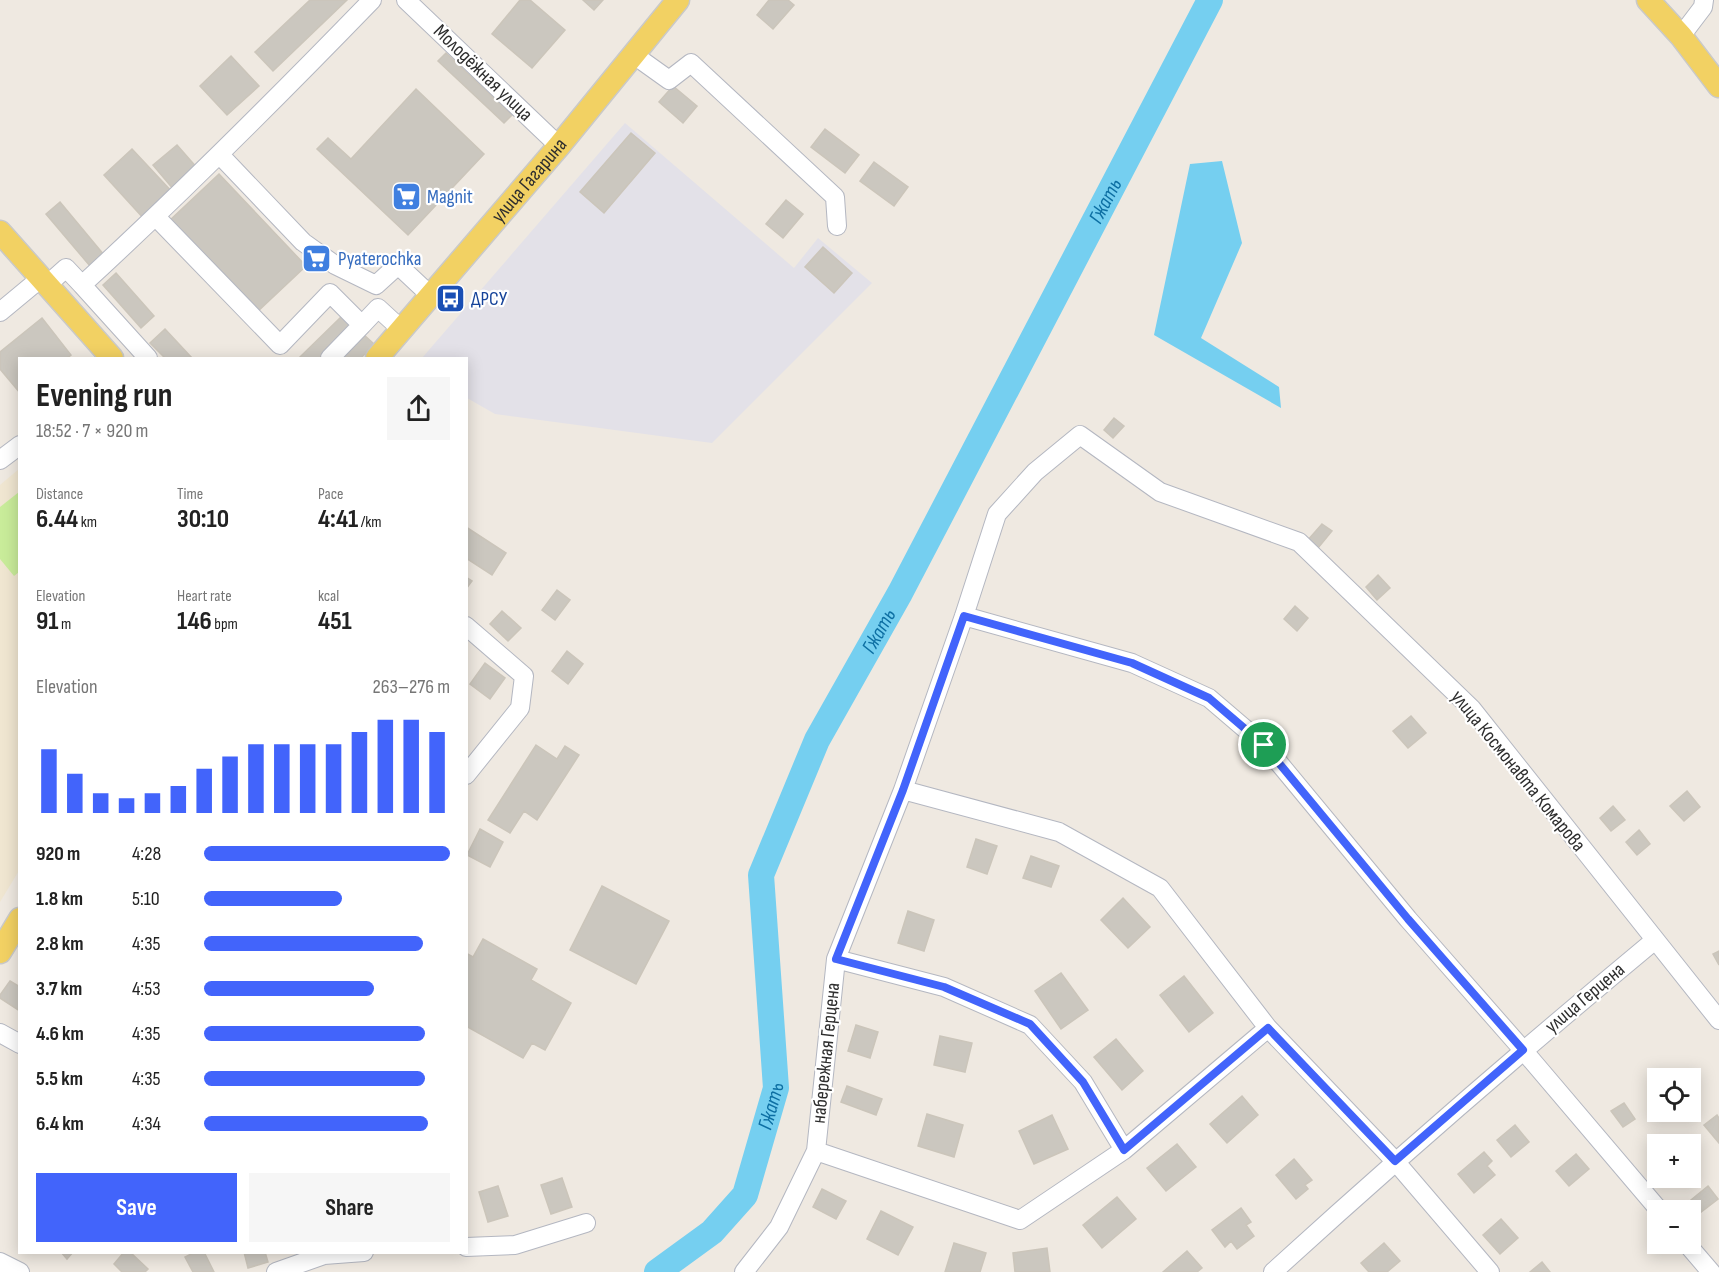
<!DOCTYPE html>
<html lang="en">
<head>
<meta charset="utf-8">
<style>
	:root { --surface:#fff; --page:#f6f6f6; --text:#222; --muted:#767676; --accent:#4264fb }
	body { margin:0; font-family:"Sofia Sans Condensed",sans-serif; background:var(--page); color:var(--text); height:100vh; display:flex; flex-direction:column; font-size:22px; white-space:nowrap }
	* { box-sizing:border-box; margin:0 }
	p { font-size:20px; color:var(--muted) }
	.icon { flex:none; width:33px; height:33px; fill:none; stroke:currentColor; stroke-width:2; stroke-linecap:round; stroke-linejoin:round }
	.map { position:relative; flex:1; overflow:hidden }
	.panel { position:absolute; left:18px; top:357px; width:450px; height:897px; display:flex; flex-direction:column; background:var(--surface); border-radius:0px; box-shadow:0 3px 15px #0003 }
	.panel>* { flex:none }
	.tools { position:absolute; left:1647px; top:1068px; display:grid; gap:12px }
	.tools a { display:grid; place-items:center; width:54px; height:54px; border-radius:0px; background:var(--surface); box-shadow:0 3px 15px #0003; font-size:30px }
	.pin { position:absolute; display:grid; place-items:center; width:51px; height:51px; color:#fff; margin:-26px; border:3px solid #fff; border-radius:50%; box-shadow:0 2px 6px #0007 }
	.round { display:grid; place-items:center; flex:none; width:63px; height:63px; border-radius:0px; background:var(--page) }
	.summary { display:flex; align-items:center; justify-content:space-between; height:102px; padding:0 18px }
	h1 { font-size:33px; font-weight:700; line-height:45px }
	.stats { display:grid; grid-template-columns:repeat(3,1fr); gap:9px; height:102px; padding:6px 18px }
	.stats div { display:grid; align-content:center }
	.stats b { font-size:26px; font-weight:700 }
	.stats small { font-size:16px; font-weight:400 }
	.stats p { font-size:16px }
	.chart { height:168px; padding:12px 18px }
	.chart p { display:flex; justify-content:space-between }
	.chart svg { width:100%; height:108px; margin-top:6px; stroke:var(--accent); stroke-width:6 }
	.action { display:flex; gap:12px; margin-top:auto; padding:12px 18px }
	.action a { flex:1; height:69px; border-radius:0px; background:var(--accent); color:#fff; font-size:24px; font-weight:700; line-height:69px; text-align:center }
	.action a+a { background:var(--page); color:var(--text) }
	ul { padding:0 18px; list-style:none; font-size:20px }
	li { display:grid; grid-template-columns:96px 72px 1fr; align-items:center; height:45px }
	li i { height:15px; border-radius:8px; background:var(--accent) }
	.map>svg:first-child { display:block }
	.industrial { fill:#e3e1e8 }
	.education { fill:#f0e6d1 }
	.pitch { fill:#c9ec9a }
	.water { fill:#75cff0 }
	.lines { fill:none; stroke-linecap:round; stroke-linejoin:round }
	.river { stroke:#75cff0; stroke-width:26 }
	.building { fill:#cbc7bf; stroke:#cbc5ba; stroke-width:1.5 }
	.minor-casing { stroke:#b4b7c1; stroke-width:20 }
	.major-casing { stroke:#c9c9c9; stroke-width:25 }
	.minor { stroke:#fff; stroke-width:18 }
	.major { stroke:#f2d163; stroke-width:22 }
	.route-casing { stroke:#fff; stroke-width:12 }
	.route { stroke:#4264fb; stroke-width:8 }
	.labels { text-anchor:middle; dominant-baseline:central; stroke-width:4.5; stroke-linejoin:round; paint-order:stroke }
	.street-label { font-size:20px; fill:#2e2e2e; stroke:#fff }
	.shop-label { font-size:20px; fill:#366cbe; stroke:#fff; text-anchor:start }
	.transit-label { font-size:20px; fill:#164399; stroke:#fff; text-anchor:start }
	.water-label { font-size:21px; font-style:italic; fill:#0d6fa3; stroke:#fff }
</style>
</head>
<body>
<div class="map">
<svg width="1719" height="1272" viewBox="0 0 1719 1272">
	<rect width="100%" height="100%" fill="#efe9e1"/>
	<path class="industrial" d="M625,123L794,268L818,238L872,283L712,443L495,414L467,398L466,358H422Z"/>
	<path class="education" d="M19,469L20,869L0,902V485Z"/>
	<path class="pitch" d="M19,492V572L14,576L0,559V507Z"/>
	<path class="water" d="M1222,161L1242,243L1201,338L1279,387L1281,408L1154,335L1190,164Z"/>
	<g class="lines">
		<path class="river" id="s1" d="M657,1272L712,1232L745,1195L776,1088L761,875L817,740L900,593L1210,0"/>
	</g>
	<path class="building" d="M310,0H347L273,71L255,52Z
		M520,0H530L565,30L532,68L492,34Z
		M583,0H603L594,10Z
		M769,0H788L794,5L773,29L757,15Z
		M446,53L512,115L504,123L438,61Z
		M231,56L259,86L227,115L200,86Z
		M673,86L697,106L683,123L659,102Z
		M416,89L484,154L408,235L317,149L328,138L351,159Z
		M825,129L859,155L845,173L811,147Z
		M631,133L655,153L604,213L580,192Z
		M177,145L198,169L174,190L153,165Z
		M132,149L174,194L145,220L104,175Z
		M874,162L908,187L894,206L860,181Z
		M219,174L306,266L255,314L168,222Z
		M786,200L803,214L783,238L766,224Z
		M60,202L104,255L90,266L46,214Z
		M823,247L852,273L834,293L805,267Z
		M116,273L154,316L141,328L103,285Z
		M342,316L356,329L326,358H299Z
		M42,318L71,355L67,358H20V393L0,369V352Z
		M165,329L192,358H165L150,343Z
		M363,334L374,344L361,358H345L343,357Z
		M1114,418L1124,426L1113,438L1104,430Z
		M1322,524L1332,531L1318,548L1308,540Z
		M466,527L506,553L492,575L466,558Z
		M1378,575L1390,588L1377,600L1366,587Z
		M466,577L472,581L466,589Z
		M557,590L570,600L555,620L542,610Z
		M1295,606L1308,618L1297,631L1284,619Z
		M502,611L521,628L508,641L490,624Z
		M567,651L583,664L568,684L552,671Z
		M485,663L505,678L490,699L470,684Z
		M1411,716L1426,733L1408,748L1393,731Z
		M536,745L557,759L565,746L579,755L537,820L524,811L510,833L488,820Z
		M1687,791L1700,807L1684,821L1670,806Z
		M1613,806L1625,820L1611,831L1600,818Z
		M480,829L503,842L490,867L467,855Z
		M1639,830L1650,844L1637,855L1626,842Z
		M976,839L997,846L987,874L967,867Z
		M1031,856L1059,866L1051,887L1023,878Z
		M602,886L669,921L636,984L570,950Z
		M1123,898L1150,927L1128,948L1101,920Z
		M908,911L934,920L924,951L898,943Z
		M483,939L537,969L531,980L571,1003L545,1050L532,1043L523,1058L466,1026V953L473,957Z
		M1719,951V965L1713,954Z
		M1061,973L1088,1010L1061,1029L1035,991Z
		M1184,976L1213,1013L1189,1032L1160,995Z
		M10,981L20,987V1011L0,998V995Z
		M856,1025L878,1032L870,1058L848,1051Z
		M940,1036L972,1043L965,1072L934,1065Z
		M1116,1039L1143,1071L1122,1090L1094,1057Z
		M847,1086L882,1099L876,1115L841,1102Z
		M1242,1096L1258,1115L1227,1143L1210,1124Z
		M1624,1103L1635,1119L1623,1127L1611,1111Z
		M927,1114L963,1125L954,1157L918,1146Z
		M1052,1115L1068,1149L1034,1164L1019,1131Z
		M1717,1115L1719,1118V1143L1704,1125Z
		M1515,1125L1529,1142L1511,1157L1497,1140Z
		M1177,1144L1196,1167L1166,1191L1147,1168Z
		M1484,1152L1492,1161L1487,1166L1495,1175L1474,1193L1458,1174Z
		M1576,1154L1589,1169L1569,1186L1556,1171Z
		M1294,1159L1312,1180L1305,1185L1308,1189L1296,1199L1276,1175Z
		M1658,1170V1178H1668L1661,1184L1652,1175Z
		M562,1178L572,1207L551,1214L541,1185Z
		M498,1186L508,1216L488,1222L479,1192Z
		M1708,1186L1718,1199L1696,1216L1686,1204Z
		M822,1189L846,1201L836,1219L813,1207Z
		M1117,1197L1136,1219L1102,1248L1083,1225Z
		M1241,1208L1251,1222L1246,1225L1254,1236L1237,1249L1231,1241L1225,1247L1212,1230Z
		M881,1211L913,1227L898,1255L867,1239Z
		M1501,1219L1518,1238L1500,1254L1483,1235Z
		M954,1243L986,1253L980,1272H945Z
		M1384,1243L1400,1261L1387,1272H1369L1361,1263Z
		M1047,1248L1050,1272H1015L1013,1253Z
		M1187,1251L1202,1268L1197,1272H1163Z
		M61,1252H73L67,1259Z
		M124,1252H130L148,1269L145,1272H122L114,1264Z
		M195,1252H204L214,1272H193L185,1257Z
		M244,1252H265L268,1262L248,1268Z
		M1542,1262L1550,1272H1530Z"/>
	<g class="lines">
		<defs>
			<path id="minor" d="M406,0L559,146
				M1681,36L1703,7L1704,0
				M634,55L669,80L691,63L835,197L837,226
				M220,155L303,242L335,265L376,285L398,265L431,296
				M156,217L280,345L330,293L362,325L378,308L402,330
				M47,285L66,268L82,285
				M0,312L41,278
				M148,358L82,285C182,193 277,98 372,0
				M330,358L362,325
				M0,460L20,445
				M964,616L1132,663L1209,698L1264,745L1408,919L1523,1050L1659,1210
				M466,626L524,676L520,708L466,775
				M836,959L944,987L1030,1025L1083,1082L1124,1150
				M0,1033L20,1044
				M816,1151L1020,1220L1124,1150L1268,1028
				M1687,1244L1711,1272
				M466,1247L515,1245L586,1223
				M0,1262L20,1272
				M276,1272L324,1255L364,1252
				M744,1272L779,1227L816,1151L836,959L903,790
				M1273,1272C1398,1158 1525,1048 1655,940
				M1490,1272L1395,1161L1268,1028L1160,888L1059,832L903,790L964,616L997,514L1035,472L1080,435L1160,492L1299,542L1472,709L1719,1020"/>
			<g id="major">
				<path d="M1648,0L1681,36L1719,86"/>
				<path d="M0,232L112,358"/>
				<path id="s2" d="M377,358L559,146L678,0"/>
				<path d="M0,952L20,919"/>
			</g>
		</defs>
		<use href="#minor" class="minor-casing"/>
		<use href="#major" class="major-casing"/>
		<use href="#minor" class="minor"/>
		<use href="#major" class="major"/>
	</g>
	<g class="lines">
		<defs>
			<path id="route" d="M964,616L1132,663L1209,698L1264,745L1408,919L1523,1050L1395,1161L1268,1028L1124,1150L1083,1082L1030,1024L944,987L836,959L903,790Z"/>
		</defs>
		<use href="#route" class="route-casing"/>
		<use href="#route" class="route"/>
	</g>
	<defs>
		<symbol id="supermarket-square" viewBox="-11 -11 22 22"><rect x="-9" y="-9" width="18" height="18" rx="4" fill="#3f7fe0" stroke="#fff"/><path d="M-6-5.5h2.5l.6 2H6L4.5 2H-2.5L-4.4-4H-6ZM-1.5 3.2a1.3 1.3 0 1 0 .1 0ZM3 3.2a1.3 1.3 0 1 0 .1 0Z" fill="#fff"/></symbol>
		<symbol id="bus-square" viewBox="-11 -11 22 22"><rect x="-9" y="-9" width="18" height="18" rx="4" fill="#1a4fb4" stroke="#fff"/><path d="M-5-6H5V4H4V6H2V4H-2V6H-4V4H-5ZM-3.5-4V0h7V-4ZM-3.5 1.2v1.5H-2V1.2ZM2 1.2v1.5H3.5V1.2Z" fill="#fff"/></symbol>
	</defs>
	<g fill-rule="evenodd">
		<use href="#supermarket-square" x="390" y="180" width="33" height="33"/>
		<use href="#supermarket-square" x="300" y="242" width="33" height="33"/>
		<use href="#bus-square" x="434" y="282" width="33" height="33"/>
	</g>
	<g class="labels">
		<g class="street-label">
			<text transform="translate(483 73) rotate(44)">Молодёжная улица</text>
			<text stroke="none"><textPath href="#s2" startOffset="234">улица Гагарина</textPath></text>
			<text transform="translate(1518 771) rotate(51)">улица Космонавта Комарова</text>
			<text transform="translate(1585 998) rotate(-40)">улица Герцена</text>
			<text transform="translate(826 1053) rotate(-84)">набережная Герцена</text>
		</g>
		<g class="shop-label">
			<text x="427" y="197">Magnit</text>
			<text x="338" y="259">Pyaterochka</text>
		</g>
		<g class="transit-label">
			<text x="471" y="299">ДРСУ</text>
		</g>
		<g class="water-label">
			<text stroke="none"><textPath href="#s1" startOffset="1200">Гжать</textPath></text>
			<text stroke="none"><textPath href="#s1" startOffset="714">Гжать</textPath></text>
			<text stroke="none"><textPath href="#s1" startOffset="210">Гжать</textPath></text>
		</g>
	</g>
</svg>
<div class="tools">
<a><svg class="icon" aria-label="locate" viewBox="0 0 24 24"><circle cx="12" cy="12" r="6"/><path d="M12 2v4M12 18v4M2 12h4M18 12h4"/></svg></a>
<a>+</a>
<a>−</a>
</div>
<div class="pin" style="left:1264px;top:745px;background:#1e9e55"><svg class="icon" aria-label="arrive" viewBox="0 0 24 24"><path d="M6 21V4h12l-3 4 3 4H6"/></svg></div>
<section class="panel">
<div class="summary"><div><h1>Evening run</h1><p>18:52 · 7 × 920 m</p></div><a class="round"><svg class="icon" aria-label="share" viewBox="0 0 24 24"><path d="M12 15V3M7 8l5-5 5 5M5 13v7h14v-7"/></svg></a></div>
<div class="stats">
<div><p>Distance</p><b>6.44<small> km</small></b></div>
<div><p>Time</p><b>30:10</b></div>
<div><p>Pace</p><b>4:41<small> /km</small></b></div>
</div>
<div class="stats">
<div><p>Elevation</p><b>91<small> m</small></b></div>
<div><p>Heart rate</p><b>146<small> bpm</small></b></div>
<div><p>kcal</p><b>451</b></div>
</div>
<div class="chart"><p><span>Elevation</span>263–276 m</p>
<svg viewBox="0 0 160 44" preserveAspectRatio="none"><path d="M5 44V18M15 44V28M25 44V36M35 44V38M45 44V36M55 44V33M65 44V26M75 44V21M85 44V16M95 44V16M105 44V16M115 44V16M125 44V11M135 44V6M145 44V6M155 44V11"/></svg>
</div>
<ul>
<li><b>920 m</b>4:28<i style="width:100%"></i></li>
<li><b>1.8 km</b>5:10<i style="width:56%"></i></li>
<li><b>2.8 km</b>4:35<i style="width:89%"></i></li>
<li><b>3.7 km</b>4:53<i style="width:69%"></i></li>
<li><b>4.6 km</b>4:35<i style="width:90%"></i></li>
<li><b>5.5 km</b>4:35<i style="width:90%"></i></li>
<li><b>6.4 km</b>4:34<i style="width:91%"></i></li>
</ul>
<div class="action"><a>Save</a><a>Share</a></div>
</section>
</div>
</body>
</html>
